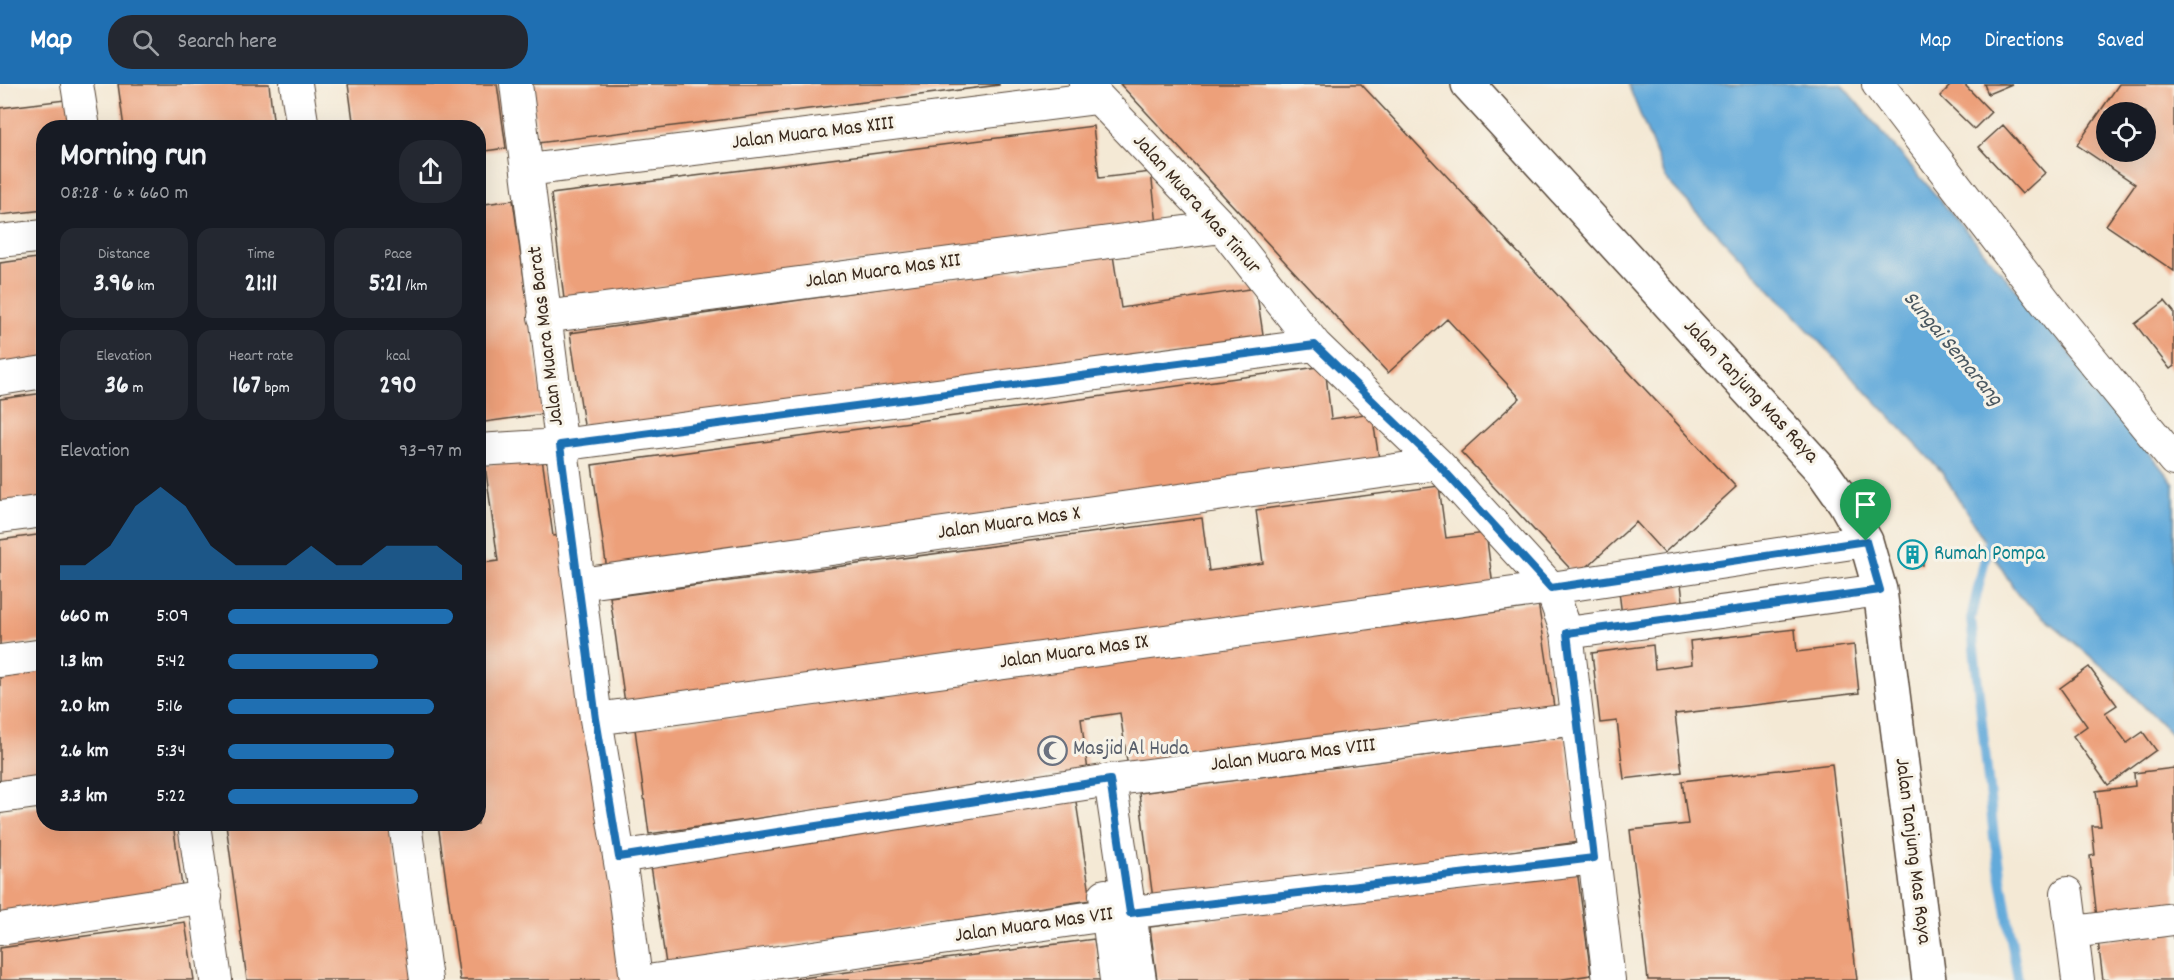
<!DOCTYPE html>
<html lang="en">
<head>
<meta charset="utf-8">
<style>
	:root { --surface:#171b24; --page:#242831; --text:#f1f3f6; --muted:#9ea1a6; --accent:#1f6fb2 }
	body { margin:0; font-family:Dekko,sans-serif; background:var(--page); color:var(--text); height:100vh; display:flex; flex-direction:column; font-size:22px; white-space:nowrap }
	* { box-sizing:border-box; margin:0 }
	p { font-size:20px; color:var(--muted) }
	.icon { flex:none; width:33px; height:33px; fill:none; stroke:currentColor; stroke-width:2; stroke-linecap:round; stroke-linejoin:round }
	.map { position:relative; flex:1; overflow:hidden }
	.panel { position:absolute; left:36px; top:36px; width:450px; height:711px; display:flex; flex-direction:column; background:var(--surface); border-radius:24px; box-shadow:0 6px 24px #0002 }
	.panel>* { flex:none }
	.buttons { position:absolute; left:2096px; top:18px; display:grid; gap:12px }
	.buttons a { display:grid; place-items:center; width:60px; height:60px; border-radius:50%; background:var(--surface); box-shadow:0 6px 24px #0002; font-size:30px }
	.pin { position:absolute; display:grid; place-items:center; width:51px; height:51px; color:#fff; margin:-62px -26px; border-radius:50% 50% 50% 0; rotate:-45deg; box-shadow:0 0 6px #0007 }
	.pin .icon { rotate:45deg }
	.round { display:grid; place-items:center; flex:none; width:63px; height:63px; border-radius:24px; background:var(--page) }
	.overview { display:flex; align-items:center; justify-content:space-between; height:102px; padding:0 24px }
	h1 { font-size:33px; font-weight:800; line-height:45px }
	.metrics { display:grid; grid-template-columns:repeat(3,1fr); gap:9px; height:102px; padding:6px 24px }
	.metrics div { display:grid; align-content:center; border-radius:15px; background:var(--page); text-align:center }
	.metrics b { font-size:26px; font-weight:800 }
	.metrics small { font-size:16px; font-weight:400 }
	.metrics p { font-size:16px }
	.chart { height:168px; padding:12px 24px }
	.chart p { display:flex; justify-content:space-between }
	.chart svg { width:100%; height:108px; margin-top:6px; fill:var(--accent); opacity:.7 }
	ul { padding:0 24px; list-style:none; font-size:20px }
	li { display:grid; grid-template-columns:96px 72px 1fr; align-items:center; height:45px }
	li i { height:15px; border-radius:8px; background:var(--accent) }
	header { display:flex; align-items:center; gap:36px; box-sizing:border-box; height:84px; padding:0 30px; background:var(--accent); color:#fff }
	header strong { font-size:28px }
	nav { display:flex; gap:33px; margin-inline-start:auto; font-size:21px }
	.search { width:420px; height:54px; background:var(--page); display:flex; align-items:center; gap:15px; box-sizing:border-box; padding:0 21px; border-radius:24px; color:var(--muted); font-size:22px }
	.map>svg:first-child { display:block }
	.water { fill:#64aada; stroke:#506a7c; stroke-width:1.5 }
	.lines { fill:none; stroke-linecap:round; stroke-linejoin:round }
	.stream { stroke:#64aada; stroke-width:10 }
	.building { fill:#eda07a; fill-rule:evenodd }
	.minor-casing { stroke:#574739; stroke-width:34 }
	.tertiary-casing { stroke:#574739; stroke-width:36 }
	.minor { stroke:#fff; stroke-width:32 }
	.tertiary { stroke:#fff; stroke-width:33 }
	.route-casing { stroke:#fff; stroke-width:12 }
	.route { stroke:#1f6fb2; stroke-width:8 }
	.labels { text-anchor:middle; dominant-baseline:central; stroke-width:6; stroke-linejoin:round; paint-order:stroke }
	.street-label { font-size:21px; fill:#3b2a1e; stroke:#f7f3e8 }
	.culture-label { font-size:21px; fill:#0d838f; stroke:#f7f3e8; text-anchor:start }
	.worship-label { font-size:21px; fill:#5b616d; stroke:#f7f3e8; text-anchor:start }
	.water-label { font-size:22px; font-style:italic; fill:#495760; stroke:#f7f3e8 }
</style>
</head>
<body>
<header>
<strong>Map</strong>
<div class="search"><svg class="icon" aria-label="search" viewBox="0 0 24 24"><circle cx="10" cy="10" r="6"/><path d="M15 15l6 6"/></svg>Search here</div>
<nav><a>Map</a><a>Directions</a><a>Saved</a></nav>
</header>
<div class="map">
<svg width="2174" height="896" viewBox="0 0 2174 896">
	<rect width="100%" height="100%" fill="#f7f3e8"/>
	<filter id="ink" filterUnits="userSpaceOnUse"><feTurbulence type="fractalNoise" baseFrequency=".0167" numOctaves="2"/><feDisplacementMap in="SourceGraphic" scale="12" xChannelSelector="R" yChannelSelector="G"/><feConvolveMatrix kernelMatrix="1 2 1 2 8 2 1 2 1" color-interpolation-filters="sRGB"/></filter>
	<filter id="wash" filterUnits="userSpaceOnUse"><feTurbulence type="fractalNoise" baseFrequency=".008" numOctaves="4" result="noise"/><feDisplacementMap in="SourceGraphic" scale="24" xChannelSelector="R" yChannelSelector="G"/><feGaussianBlur stdDeviation="1.35" result="paint"/><feColorMatrix in="noise" values="0 0 0 0 0 0 0 0 0 0 0 0 0 0 0 0 0 1.4 0 .05"/><feComposite in="paint" operator="in"/></filter>
	<g filter="url(#wash)">
		<rect width="100%" height="100%" fill="#f4e9d5"/>
		<path class="water" d="M1628,0H1841L2067,265L2174,400V653L2117,595L2018,511L1942,388L1666,95Z"/>
		<g class="lines">
			<path class="stream" d="M1991,449L1971,535L1994,753L2018,896"/>
		</g>
		<g id="blocks">
			<path class="building" d="M118,0H269L274,44H124Z
				M348,0H497L506,64L478,68V44H354Z
				M531,0H999V1L538,59Z
				M1120,0H1361L1736,403L1664,469L1636,438L1577,492L1461,368L1520,314L1447,235L1388,289Z
				M1952,0H1964L1991,28L1974,45L1940,12Z
				M1984,0H2012L1988,10Z
				M2119,0H2174V187L2106,141L2135,100L2077,61ZM2106,28H2145V68H2106Z
				M73,15L77,44H44V126L0,131V24Z
				M2003,41L2045,89L2022,110L1979,63Z
				M1093,42L1099,94L1151,88L1157,141L564,215L551,110Z
				M513,116L543,330L478,339V121Z
				M1113,171L1121,224L1256,204L1264,257L586,354L570,249Z
				M44,173V280L0,287V179Z
				M2165,217L2174,228V282L2170,285L2135,240Z
				M1325,282L1331,335L1372,329L1380,382L607,486L592,381Z
				M44,309V417L0,423V315Z
				M542,374L553,452L562,451L623,896H460L438,740H478V455L483,479L498,477L485,381Z
				M1439,402L1446,454L1486,449L1493,502L625,619L610,513L1202,434L1209,487L1263,479L1256,426Z
				M44,450V557L0,563V456Z
				M1903,462H1922L1923,481L1905,482Z
				M1681,500L1684,525L1622,532L1619,507Z
				M1538,518L1554,623L1128,684L1120,629L1081,635L1088,687L649,750L635,645Z
				M1795,545L1797,568L1854,561L1859,609L1675,630L1682,688L1624,695L1617,637L1600,639L1592,569L1653,561L1655,585L1692,580L1690,557Z
				M2089,583L2117,621L2105,629L2127,659L2143,648L2156,666L2108,701L2073,652L2087,642L2060,604Z
				M44,585V693L0,699V592Z
				M1565,653L1579,758L1153,815L1139,709Z
				M1832,680L1857,896H1648L1630,746L1688,740L1682,697Z
				M2174,684V825L2097,834L2090,772L2095,771L2092,742H2101L2096,707L2135,702L2134,689Z
				M1075,711L1091,816L666,880L650,775Z
				M44,722V740H173L183,809L0,836V729Z
				M226,740H390L411,896H247Z
				M1577,786L1591,891L1556,896H1157L1150,843Z
				M185,838L194,896H0V864Z
				M2174,848V896H2103L2098,857Z
				M1094,855L1100,896H795V895Z"/>
		</g>
	</g>
	<g filter="url(#ink)">
		<use href="#blocks" fill-opacity="0" stroke="#574739" stroke-width="1.5"/>
		<g class="lines">
			<defs>
				<path id="minor" d="M77,0L84,44
					M296,0L303,44
					M516,0L596,635L624,802L636,896
					M1085,0L1222,143L1315,261L1438,380L1551,504L1567,549L1609,896
					M1878,0L2057,233L2174,376
					M528,86L1097,14
					M0,157L44,152
					M544,233L1222,143
					M0,295L44,288
					M478,366L560,361L1315,261
					M0,433L44,427
					M580,500L1438,380
					M1567,549L1880,506
					M0,577L44,571
					M596,635L1551,504L1866,457
					M1110,696L1140,896
					M0,713L44,707
					M194,740L216,896
					M405,740L426,896
					M619,773L1110,696L1577,635
					M2067,809L2078,896
					M1105,811L1116,896
					M0,845L206,813
					M2073,848L2174,835
					M654,896L1107,831L1594,774"/>
				<path id="tertiary" d="M1468,0L1822,387L1844,418L1866,457L1880,506L1929,896"/>
			</defs>
			<use href="#minor" class="minor-casing"/>
			<use href="#tertiary" class="tertiary-casing"/>
			<use href="#minor" class="minor"/>
			<use href="#tertiary" class="tertiary"/>
		</g>
	</g>
	<g class="lines" filter="url(#ink)">
		<defs>
			<path id="route" d="M1315,261L1438,380L1551,504L1866,457L1880,506L1567,549L1594,774L1130,829L1110,696L619,773L596,635L560,361Z"/>
		</defs>
		<use href="#route" class="route-casing"/>
		<use href="#route" class="route"/>
	</g>
	<defs>
		<symbol id="building-ring" viewBox="-11 -11 22 22"><circle r="9.5" fill="#f7f3e8" stroke="#0f9aa8" stroke-width="1.5"/><path d="M-4-6H4V6H1V3H-1V6H-4ZM-2.5-4.3h1.7v1.8h-1.7ZM.8-4.3h1.7v1.8H.8ZM-2.5-1h1.7V.8h-1.7ZM.8-1h1.7V.8H.8Z" fill="#0f9aa8"/></symbol>
		<symbol id="mosque-ring" viewBox="-11 -11 22 22"><circle r="9.5" fill="#f7f3e8" stroke="#6b7280" stroke-width="1.5"/><path d="M3.5-4.9A6 6 0 1 0 3.5 4.9A5 5 0 1 1 3.5-4.9Z" fill="#6b7280"/></symbol>
	</defs>
	<g fill-rule="evenodd">
		<use href="#building-ring" x="1896" y="454" width="33" height="33"/>
		<use href="#mosque-ring" x="1036" y="650" width="33" height="33"/>
	</g>
	<g class="labels">
		<g class="street-label">
			<text transform="translate(813 50) rotate(-7)">Jalan Muara Mas XIII</text>
			<text transform="translate(1196 121) rotate(48)">Jalan Muara Mas Timur</text>
			<text transform="translate(883 188) rotate(-8)">Jalan Muara Mas XII</text>
			<text transform="translate(547 252) rotate(-97)">Jalan Muara Mas Barat</text>
			<text transform="translate(1750 308) rotate(47)">Jalan Tanjung Mas Raya</text>
			<text transform="translate(1009 440) rotate(-8)">Jalan Muara Mas X</text>
			<text transform="translate(1074 569) rotate(-8)">Jalan Muara Mas IX</text>
			<text transform="translate(1293 672) rotate(-7)">Jalan Muara Mas VIII</text>
			<text transform="translate(1912 767) rotate(83)">Jalan Tanjung Mas Raya</text>
			<text transform="translate(1034 842) rotate(-8)">Jalan Muara Mas VII</text>
		</g>
		<g class="culture-label">
			<text x="1934" y="471">Rumah Pompa</text>
		</g>
		<g class="worship-label">
			<text x="1073" y="666">Masjid Al Huda</text>
		</g>
		<g class="water-label">
			<text transform="translate(1952 265) rotate(50)">Sungai Semarang</text>
		</g>
	</g>
</svg>
<div class="buttons">
<a><svg class="icon" aria-label="locate" viewBox="0 0 24 24"><circle cx="12" cy="12" r="6"/><path d="M12 2v4M12 18v4M2 12h4M18 12h4"/></svg></a>
</div>
<div class="pin" style="left:1866px;top:457px;background:#1e9e55"><svg class="icon" aria-label="arrive" viewBox="0 0 24 24"><path d="M6 21V4h12l-3 4 3 4H6"/></svg></div>
<section class="panel">
<div class="overview"><div><h1>Morning run</h1><p>08:28 · 6 × 660 m</p></div><a class="round"><svg class="icon" aria-label="share" viewBox="0 0 24 24"><path d="M12 15V3M7 8l5-5 5 5M5 13v7h14v-7"/></svg></a></div>
<div class="metrics">
<div><p>Distance</p><b>3.96<small> km</small></b></div>
<div><p>Time</p><b>21:11</b></div>
<div><p>Pace</p><b>5:21<small> /km</small></b></div>
</div>
<div class="metrics">
<div><p>Elevation</p><b>36<small> m</small></b></div>
<div><p>Heart rate</p><b>167<small> bpm</small></b></div>
<div><p>kcal</p><b>290</b></div>
</div>
<div class="chart"><p><span>Elevation</span>93–97 m</p>
<svg viewBox="0 0 160 44" preserveAspectRatio="none"><path d="M0 44V38L10 38L20 30L30 14L40 6L50 14L60 30L70 38L80 38L90 38L100 30L110 38L120 38L130 30L140 30L150 30L160 38V44z"/></svg>
</div>
<ul>
<li><b>660 m</b>5:09<i style="width:96%"></i></li>
<li><b>1.3 km</b>5:42<i style="width:64%"></i></li>
<li><b>2.0 km</b>5:16<i style="width:88%"></i></li>
<li><b>2.6 km</b>5:34<i style="width:71%"></i></li>
<li><b>3.3 km</b>5:22<i style="width:81%"></i></li>
</ul>
</section>
</div>
</body>
</html>
